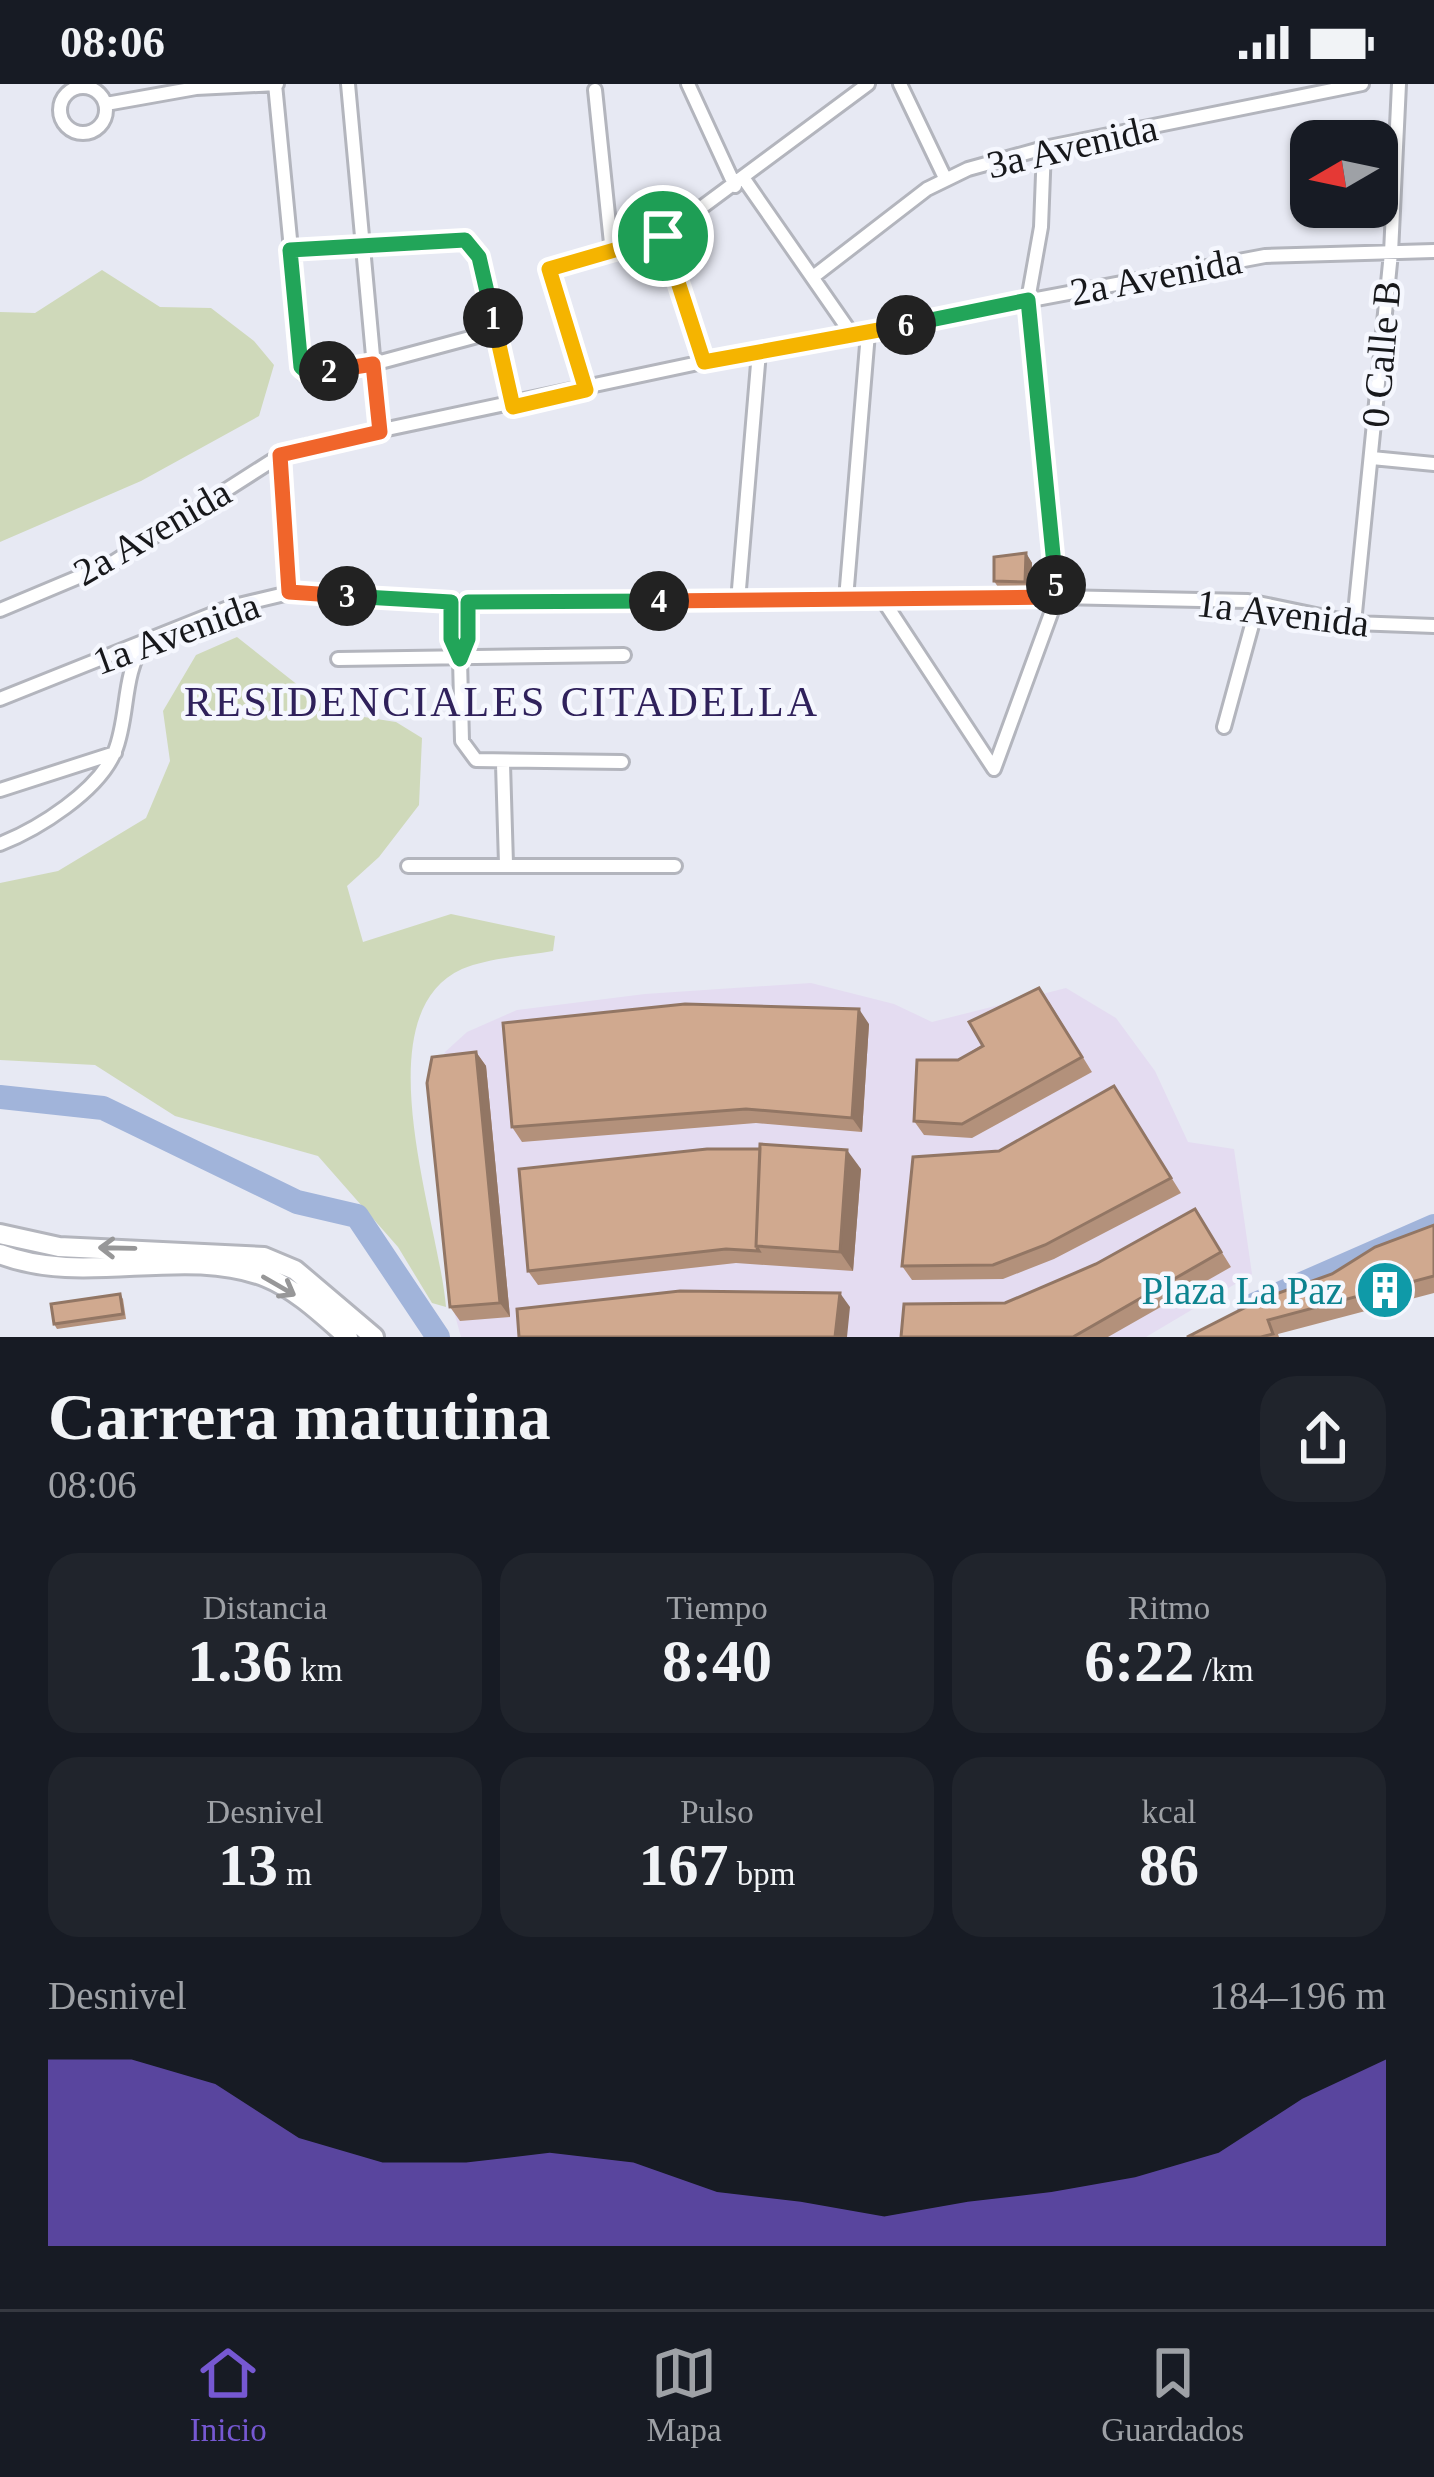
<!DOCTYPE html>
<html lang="es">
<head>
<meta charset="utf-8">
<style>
	:root { --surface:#171b24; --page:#20242c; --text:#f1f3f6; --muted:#9ea1a6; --line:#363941; --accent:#7658d2 }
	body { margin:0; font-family:Georgia,serif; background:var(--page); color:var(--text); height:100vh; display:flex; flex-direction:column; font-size:45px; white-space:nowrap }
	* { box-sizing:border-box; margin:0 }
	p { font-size:39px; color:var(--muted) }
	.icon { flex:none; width:66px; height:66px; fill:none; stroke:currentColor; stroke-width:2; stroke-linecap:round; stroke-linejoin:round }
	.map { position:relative; height:1253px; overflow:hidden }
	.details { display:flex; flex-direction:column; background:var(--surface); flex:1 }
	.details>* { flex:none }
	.needle { width:78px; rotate:261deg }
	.buttons { position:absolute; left:1290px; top:36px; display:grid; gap:24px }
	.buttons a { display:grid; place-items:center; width:108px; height:108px; border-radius:24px; background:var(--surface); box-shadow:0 3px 9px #0004; font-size:60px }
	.pin { position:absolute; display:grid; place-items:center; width:102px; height:102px; color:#fff; margin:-51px; border:6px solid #fff; border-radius:50%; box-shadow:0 3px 12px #0007 }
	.km { position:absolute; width:60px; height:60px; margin:-30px; border-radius:50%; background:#222; color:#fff; font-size:33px; line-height:60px; text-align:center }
	.round { display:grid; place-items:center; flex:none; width:126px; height:126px; border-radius:36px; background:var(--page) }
	.overview { display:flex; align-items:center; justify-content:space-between; height:204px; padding:0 48px }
	h1 { font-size:66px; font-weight:700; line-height:90px }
	.metrics { display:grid; grid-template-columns:repeat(3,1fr); gap:18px; height:204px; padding:12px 48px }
	.metrics div { display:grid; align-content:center; border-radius:30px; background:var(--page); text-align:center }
	.metrics b { font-size:60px; font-weight:700 }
	.metrics small { font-size:33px; font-weight:400 }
	.metrics p { font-size:33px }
	.chart { height:336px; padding:24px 48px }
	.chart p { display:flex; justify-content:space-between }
	.chart svg { width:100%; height:216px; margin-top:12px; fill:var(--accent); opacity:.7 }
	.status { display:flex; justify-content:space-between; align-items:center; height:84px; padding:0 60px; background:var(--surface); direction:ltr }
	.status svg { height:33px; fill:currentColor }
	.tab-bar { display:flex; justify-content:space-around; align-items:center; height:168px; border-top:3px solid var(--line); background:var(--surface); font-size:33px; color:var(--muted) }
	.tab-bar a { display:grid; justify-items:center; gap:6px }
	.tab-bar .on { color:var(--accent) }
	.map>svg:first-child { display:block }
	.industrial { fill:#e4dcf1 }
	.green { fill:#cfd9ba }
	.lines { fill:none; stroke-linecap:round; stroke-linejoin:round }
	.river { stroke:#a1b4da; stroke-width:24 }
	.minor-casing { stroke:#b3b5bd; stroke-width:18 }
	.primary-casing { stroke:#b3b5bd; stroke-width:24 }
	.minor { stroke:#fff; stroke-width:12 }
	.primary { stroke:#fff; stroke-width:18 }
	.wall { fill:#b3917b }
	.shaded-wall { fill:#927664 }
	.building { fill:#d0a98f; stroke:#927664; stroke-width:3 }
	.oneway { stroke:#979798 }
	.split-1-casing { stroke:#fff; stroke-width:24 }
	.split-2-casing { stroke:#fff; stroke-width:24 }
	.split-3-casing { stroke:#fff; stroke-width:24 }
	.split-4-casing { stroke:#fff; stroke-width:24 }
	.split-5-casing { stroke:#fff; stroke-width:24 }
	.split-6-casing { stroke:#fff; stroke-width:24 }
	.split-7-casing { stroke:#fff; stroke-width:24 }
	.split-1 { stroke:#f5b400; stroke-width:15 }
	.split-2 { stroke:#22a559; stroke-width:15 }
	.split-3 { stroke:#f0652b; stroke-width:15 }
	.split-4 { stroke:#22a559; stroke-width:15 }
	.split-5 { stroke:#f0652b; stroke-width:15 }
	.split-6 { stroke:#22a559; stroke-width:15 }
	.split-7 { stroke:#f5b400; stroke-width:15 }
	.labels { text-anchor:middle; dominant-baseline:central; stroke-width:9; stroke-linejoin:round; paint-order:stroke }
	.street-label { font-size:39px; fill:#17181b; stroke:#f5f7fe }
	.culture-label { font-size:39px; fill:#0d838f; stroke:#f5f7fe; text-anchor:end }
	.neighbourhood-label { font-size:42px; letter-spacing:3px; fill:#2f215b; stroke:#f5f7fe }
</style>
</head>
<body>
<div class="status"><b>08:06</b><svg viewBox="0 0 49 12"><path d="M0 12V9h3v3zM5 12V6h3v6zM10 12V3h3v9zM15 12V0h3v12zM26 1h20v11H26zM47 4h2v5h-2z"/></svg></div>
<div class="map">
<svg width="1434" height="1253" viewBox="0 0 1434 1253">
	<rect width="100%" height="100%" fill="#e7e9f3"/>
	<path class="industrial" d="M811,899L894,920L932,938L1066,904L1116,934L1155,987L1188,1058L1234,1065L1252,1190L1146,1253H461L453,1224L432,1002L445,968L467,948L517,926L645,910Z"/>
	<path class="green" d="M102,186L160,223L211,224L254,257L274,281L259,332L141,397L0,458V228L35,229Z
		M237,553L332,628L396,638L422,654L419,721L379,773L347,802L363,858L451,830L555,852L553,867C525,872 488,874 462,885C361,931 439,1137 446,1223L432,1219L398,1163L318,1072L175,1032L95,981L0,976V799L58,787L146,734L170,677L163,627L196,571Z"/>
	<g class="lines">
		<path class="river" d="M0,1013L103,1024L297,1118L357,1132L438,1253
			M1249,1223L1434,1142"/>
		<defs>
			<path id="minor" d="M275,0L303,289L373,280L496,247
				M348,0L380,348
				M688,0L735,102
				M900,0L945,94
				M60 26a23 23 0 1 1 46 0a23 23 0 1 1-46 0Z
				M595,6L612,169
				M106,20L196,4L277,0
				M744,95L853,252
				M663,152L703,278
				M290,166L465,156L479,173L513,323
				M813,193L927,105L968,85L1044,64L1362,0
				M586,306L549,185L663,152L868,0
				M281,371L289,509
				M1372,374L1434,380
				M881,513L994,685
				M846,515L868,249
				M738,517L759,268
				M450,518L451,555L460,575L462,657L476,676L622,678
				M0,526L112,479L281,371L307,362L703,278L1265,172L1434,167
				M1354,539L1391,169L1399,0
				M338,575L624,571
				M460,575L468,555V518
				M0,615L230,523L289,509L450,518L1057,513L1248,517L1354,539L1434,542
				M1224,643L1258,519
				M503,680L506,780
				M994,685L1057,513L1028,216L1041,143L1044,64
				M0,706L115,669
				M0,760C38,745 99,707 115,667C129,632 122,591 144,559
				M408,782H675"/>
			<path id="primary" d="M0,1150L59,1163L264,1173L295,1186L374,1253
				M0,1170C84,1203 182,1161 266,1193C296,1205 324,1232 348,1253"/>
		</defs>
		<use href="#minor" class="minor-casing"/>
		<use href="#primary" class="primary-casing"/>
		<use href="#minor" class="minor"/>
		<use href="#primary" class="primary"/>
	</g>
	<path class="wall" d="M1026,469L1032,479L1031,507L1000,506L994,497Z
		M1049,918L1092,988L972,1054L924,1051L914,1037L958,976Z
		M869,940L862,1048L756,1039L522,1058L512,1043Z
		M476,968L486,982L510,1233L460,1237L450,1223Z
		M1114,1002L1181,1109L1054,1175L1003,1195L912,1196L902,1182L999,1067Z
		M861,1085L853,1187L736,1179L538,1201L528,1187Z
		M1195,1125L1231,1183L1108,1253H901L1005,1219L1096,1180Z
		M1434,1141V1209L1278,1250L1279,1253H1187L1332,1190Z
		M120,1210L123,1215L126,1235L57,1245L54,1240Z"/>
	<path class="shaded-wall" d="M1026,469L1032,479L1031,507L1025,498Z
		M859,925L869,940L862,1048L852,1034Z
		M476,968L486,982L510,1233L500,1219Z
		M847,1066L861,1085L853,1187L840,1168Z
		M840,1209L850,1223L847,1253H835Z"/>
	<path class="building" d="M1026,469L1025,498L994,497V473Z
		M1039,904L1082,973L962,1040L914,1037L917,976H958L983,962L969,938Z
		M685,920L859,925L852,1034L746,1025L512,1043L503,939Z
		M476,968L500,1219L450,1223L427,999L432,973Z
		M1114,1002L1171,1094L1045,1161L993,1181L902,1182L913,1073L999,1067Z
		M760,1060L847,1066L840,1168L756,1162Z
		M707,1065H760L756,1162L759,1167L726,1165L528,1187L519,1085Z
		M1195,1125L1221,1168L1073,1253H901L904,1220L1005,1219L1096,1180Z
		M1434,1141V1192L1268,1236L1273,1250L1261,1253H1187L1262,1215L1332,1190L1375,1163Z
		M680,1207L840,1209L835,1253H519L517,1225Z
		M120,1210L123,1230L54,1240L51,1220Z"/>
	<defs><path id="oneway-shaft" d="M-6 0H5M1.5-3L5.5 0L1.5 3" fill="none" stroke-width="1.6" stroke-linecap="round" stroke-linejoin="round" transform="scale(3)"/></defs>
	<g class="oneway">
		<use href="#oneway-shaft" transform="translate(117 1164) rotate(-179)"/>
		<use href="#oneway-shaft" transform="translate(279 1202) rotate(30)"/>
	</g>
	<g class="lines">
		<defs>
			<path id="split-1" d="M493,234L513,323L586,306L549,185L663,152"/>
			<path id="split-2" d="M329,287L310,291L301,283L290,166L465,156L479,173L493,234"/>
			<path id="split-3" d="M329,287L373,280L380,348L280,371L289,508L347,512"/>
			<path id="split-4" d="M347,512L451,518V555L460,575L468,555V518L659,517"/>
			<path id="split-5" d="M659,517L1057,513L1056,501"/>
			<path id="split-6" d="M906,241L1028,216L1056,501"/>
			<path id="split-7" d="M663,152L704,278L906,241"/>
		</defs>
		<use href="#split-1" class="split-1-casing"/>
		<use href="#split-2" class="split-2-casing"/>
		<use href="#split-3" class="split-3-casing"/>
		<use href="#split-4" class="split-4-casing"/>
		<use href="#split-5" class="split-5-casing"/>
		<use href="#split-6" class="split-6-casing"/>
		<use href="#split-7" class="split-7-casing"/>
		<use href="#split-1" class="split-1"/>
		<use href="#split-2" class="split-2"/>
		<use href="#split-3" class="split-3"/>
		<use href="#split-4" class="split-4"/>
		<use href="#split-5" class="split-5"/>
		<use href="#split-6" class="split-6"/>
		<use href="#split-7" class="split-7"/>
	</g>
	<defs>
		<symbol id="building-disc" viewBox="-11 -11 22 22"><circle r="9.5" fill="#0f9aa8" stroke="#f5f7fe"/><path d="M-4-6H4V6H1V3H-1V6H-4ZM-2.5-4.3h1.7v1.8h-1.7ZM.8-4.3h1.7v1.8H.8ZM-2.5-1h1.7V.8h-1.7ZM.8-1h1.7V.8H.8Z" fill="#fff"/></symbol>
	</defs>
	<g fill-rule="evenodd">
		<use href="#building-disc" x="1352" y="1173" width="66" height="66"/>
	</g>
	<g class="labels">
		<g class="street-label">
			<text transform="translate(1072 62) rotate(-13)">3a Avenida</text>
			<text transform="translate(1156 192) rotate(-11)">2a Avenida</text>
			<text transform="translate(1381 270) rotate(-85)">0 Calle B</text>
			<text transform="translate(152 448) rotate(-30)">2a Avenida</text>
			<text transform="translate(1283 529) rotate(7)">1a Avenida</text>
			<text transform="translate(176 549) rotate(-20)">1a Avenida</text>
		</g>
		<g class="culture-label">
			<text x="1343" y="1206">Plaza La Paz</text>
		</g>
		<g class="neighbourhood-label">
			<text x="502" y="618">RESIDENCIALES CITADELLA</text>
		</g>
	</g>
</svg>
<div class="buttons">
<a><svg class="needle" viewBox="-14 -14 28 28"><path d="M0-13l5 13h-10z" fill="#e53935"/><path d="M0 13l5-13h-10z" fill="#9ea1a6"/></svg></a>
</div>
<div class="pin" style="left:663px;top:152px;background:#1e9e55"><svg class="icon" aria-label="arrive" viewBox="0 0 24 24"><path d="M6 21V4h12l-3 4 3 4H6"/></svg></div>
<b class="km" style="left:493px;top:234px">1</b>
<b class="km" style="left:329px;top:287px">2</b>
<b class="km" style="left:347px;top:512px">3</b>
<b class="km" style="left:659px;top:517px">4</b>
<b class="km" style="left:1056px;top:501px">5</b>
<b class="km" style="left:906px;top:241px">6</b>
</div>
<section class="details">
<div class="overview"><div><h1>Carrera matutina</h1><p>08:06</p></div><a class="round"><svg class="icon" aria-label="share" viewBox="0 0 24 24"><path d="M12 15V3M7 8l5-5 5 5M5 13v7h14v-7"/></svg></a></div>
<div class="metrics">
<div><p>Distancia</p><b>1.36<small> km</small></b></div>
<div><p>Tiempo</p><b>8:40</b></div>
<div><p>Ritmo</p><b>6:22<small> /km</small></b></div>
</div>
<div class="metrics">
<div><p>Desnivel</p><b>13<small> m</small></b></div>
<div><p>Pulso</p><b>167<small> bpm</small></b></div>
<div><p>kcal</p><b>86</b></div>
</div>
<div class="chart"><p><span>Desnivel</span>184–196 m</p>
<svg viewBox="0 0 160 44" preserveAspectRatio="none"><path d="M0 44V6L10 6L20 11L30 22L40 27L50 27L60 25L70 27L80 33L90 35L100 38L110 35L120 33L130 30L140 25L150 14L160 6V44z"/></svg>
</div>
</section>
<nav class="tab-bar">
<a class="on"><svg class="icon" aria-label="home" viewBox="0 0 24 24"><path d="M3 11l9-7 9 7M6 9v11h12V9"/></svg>Inicio</a>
<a><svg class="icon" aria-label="map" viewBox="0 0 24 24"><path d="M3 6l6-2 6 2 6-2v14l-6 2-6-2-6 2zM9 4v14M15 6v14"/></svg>Mapa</a>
<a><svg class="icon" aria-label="saved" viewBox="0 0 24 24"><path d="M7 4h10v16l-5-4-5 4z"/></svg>Guardados</a>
</nav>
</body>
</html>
